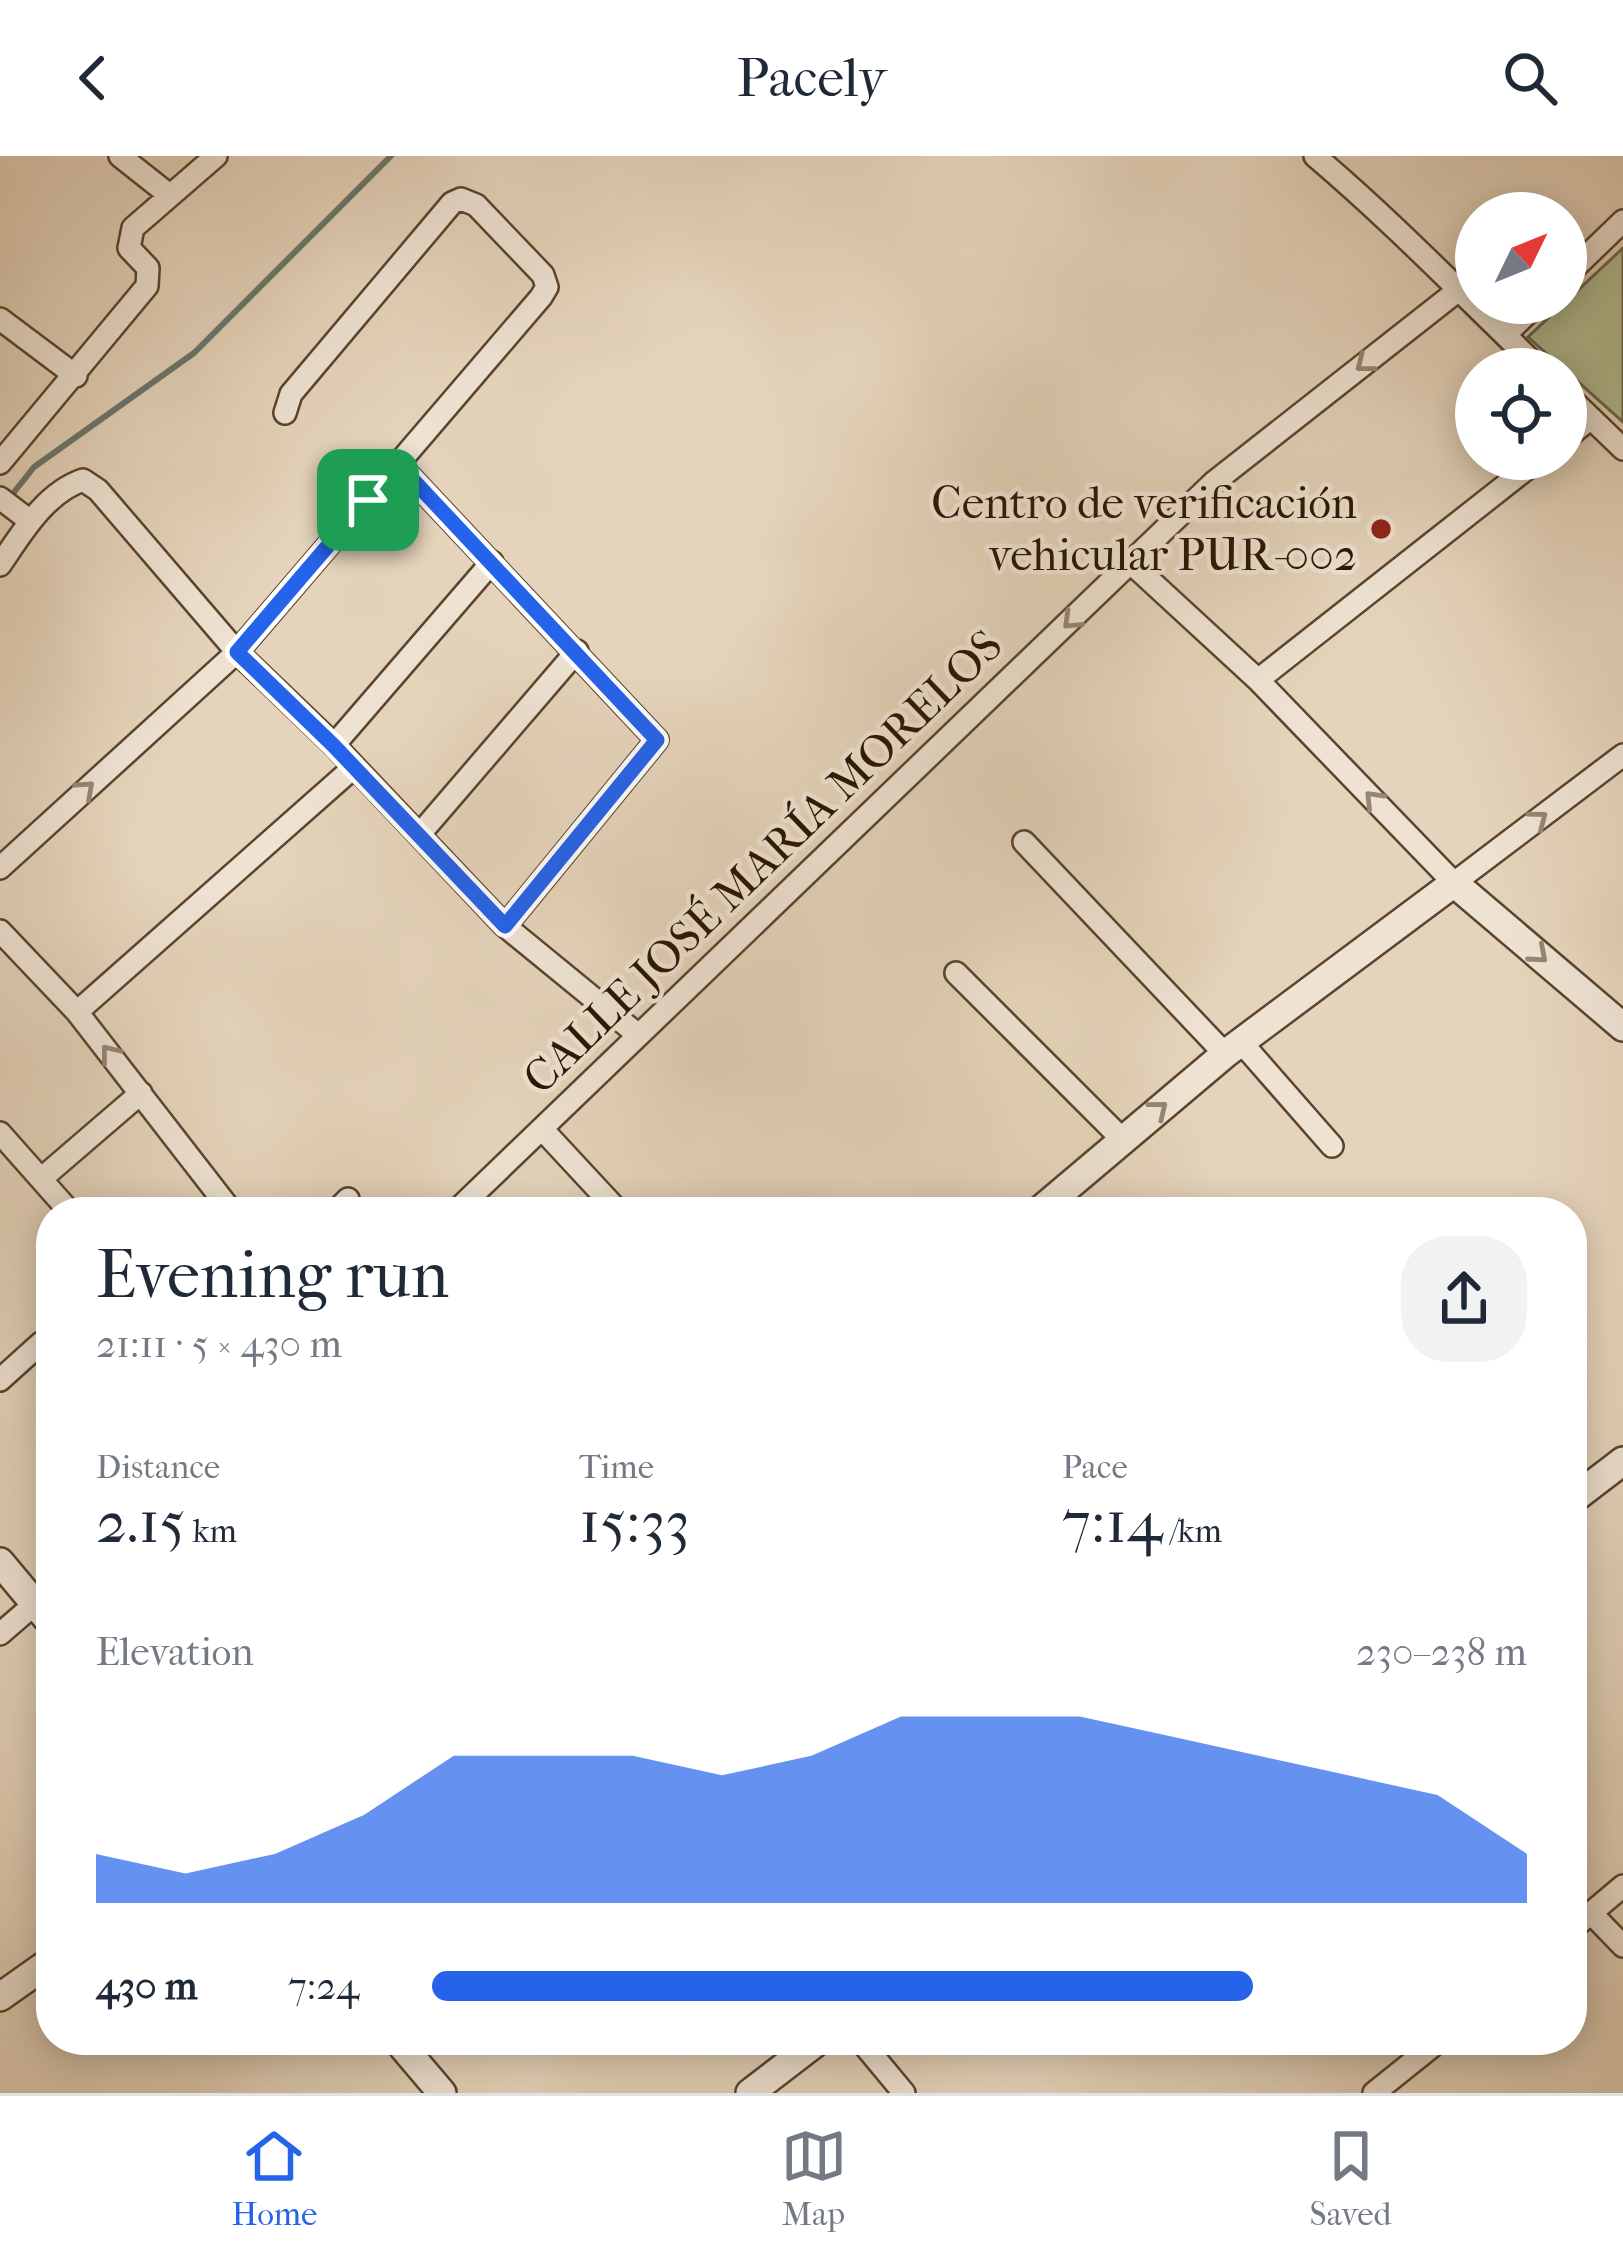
<!DOCTYPE html>
<html lang="en">
<head>
<meta charset="utf-8">
<style>
	:root { --surface:#fff; --page:#f2f2f3; --text:#1f2937; --muted:#747a83; --line:#e0e1e3; --accent:#2563eb }
	body { margin:0; font-family:"IM FELL French Canon",serif; background:var(--page); color:var(--text); height:100vh; display:flex; flex-direction:column; font-size:45px; white-space:nowrap }
	* { box-sizing:border-box; margin:0 }
	p { font-size:39px; color:var(--muted) }
	.icon { flex:none; width:66px; height:66px; fill:none; stroke:currentColor; stroke-width:2; stroke-linecap:round; stroke-linejoin:round }
	.map { position:relative; flex:1; overflow:hidden }
	.drawer { position:absolute; left:36px; top:1041px; width:1551px; height:858px; display:flex; flex-direction:column; background:var(--surface); border-radius:48px; box-shadow:0 6px 30px #0003 }
	.drawer>* { flex:none }
	.needle { width:78px; rotate:47deg }
	.fabs { position:absolute; left:1455px; top:36px; display:grid; gap:24px }
	.fabs a { display:grid; place-items:center; width:132px; height:132px; border-radius:50%; background:var(--surface); box-shadow:0 6px 30px #0003; font-size:60px }
	.pin { position:absolute; display:grid; place-items:center; width:102px; height:102px; color:#fff; margin:-51px; border-radius:24px; box-shadow:0 6px 18px #0006 }
	.round { display:grid; place-items:center; flex:none; width:126px; height:126px; border-radius:48px; background:var(--page) }
	.head { display:flex; align-items:center; justify-content:space-between; height:204px; padding:0 60px }
	h1 { font-size:66px; font-weight:600; line-height:90px }
	.stats { display:grid; grid-template-columns:repeat(3,1fr); gap:18px; height:204px; padding:12px 60px }
	.stats div { display:grid; align-content:center }
	.stats b { font-size:60px; font-weight:600 }
	.stats small { font-size:33px; font-weight:400 }
	.stats p { font-size:33px }
	.chart { height:336px; padding:24px 60px }
	.chart p { display:flex; justify-content:space-between }
	.chart svg { width:100%; height:216px; margin-top:12px; fill:var(--accent); opacity:.7 }
	ul { padding:0 60px; list-style:none; font-size:39px }
	li { display:grid; grid-template-columns:192px 144px 1fr; align-items:center; height:90px }
	li i { height:30px; border-radius:15px; background:var(--accent) }
	header { display:flex; justify-content:space-between; align-items:center; height:156px; padding:0 60px; background:var(--surface); font-size:54px; font-weight:600 }
	.tab-bar { display:flex; justify-content:space-around; align-items:center; height:168px; border-top:3px solid var(--line); background:var(--surface); font-size:33px; color:var(--muted) }
	.tab-bar a { display:grid; justify-items:center; gap:6px }
	.tab-bar .selected { color:var(--accent) }
	.map>svg:first-child { display:block }
	.green { fill:#b2bd92; stroke:#6e6849; stroke-width:3 }
	.lines { fill:none; stroke-linecap:round; stroke-linejoin:round }
	.stream { stroke:#6c766e; stroke-width:6 }
	.minor-casing { stroke:#5a442f; stroke-width:26 }
	.tertiary-casing { stroke:#5a442f; stroke-width:32 }
	.minor { stroke:#eee3d3; stroke-width:21 }
	.tertiary { stroke:#eee3d3; stroke-width:27 }
	.oneway { stroke:#968674 }
	.route-casing { stroke:#fff; stroke-width:24 }
	.route { stroke:#2563eb; stroke-width:15 }
	.poi-dot { fill:#8f2418; stroke:#eee3d3; stroke-width:4.5 }
	.labels { text-anchor:middle; dominant-baseline:central; stroke-width:9; stroke-linejoin:round; paint-order:stroke }
	.poi-label { font-size:45px; fill:#2b1400; stroke:#eee3d3; text-anchor:end }
	.street-label { font-size:45px; fill:#2b1400; stroke:#eee3d3 }
</style>
</head>
<body>
<header><svg class="icon" aria-label="back" viewBox="0 0 24 24"><path d="M15 5l-7 7 7 7"/></svg>Pacely<svg class="icon" aria-label="search" viewBox="0 0 24 24"><circle cx="10" cy="10" r="6"/><path d="M15 15l6 6"/></svg></header>
<div class="map">
<svg width="1623" height="1937" viewBox="0 0 1623 1937">
	<rect width="100%" height="100%" fill="#e5d4bb"/>
	<filter id="stains"><feTurbulence type="fractalNoise" baseFrequency=".00167" numOctaves="4"/><feColorMatrix values="0 0 0 0 .2 0 0 0 0 .09 0 0 0 0 .02 0 0 0 .5 -.17"/></filter>
	<radialGradient id="worn" r=".72"><stop offset=".6" stop-color="#630" stop-opacity="0"/><stop offset="1" stop-color="#630" stop-opacity=".3"/></radialGradient>
	<path class="green" d="M1623,92V266L1528,181Z"/>
	<g class="lines">
		<path class="stream" d="M11,340L34,311L194,197L391,0"/>
		<defs>
			<path id="minor" d="M120,0L168,38
				M1315,0C1394,67 1465,141 1540,213
				M1566,120L1623,65
				M0,163L76,220
				M1505,179L1538,147
				M1566,238L1623,293
				M1566,282L1591,262
				M0,307L147,130L148,112L129,92L133,72L216,0
				M398,308L657,584L505,770
				M0,342L30,365
				M1131,407L1258,524L1454,727L1623,599
				M0,409C22,377 45,337 83,324L98,334L237,496L334,589L505,770L637,878
				M1258,524L1539,303
				M334,589L492,406
				M419,679L577,495
				M1024,686L1225,898
				M0,712L237,496L541,141L547,131L543,119L476,49L461,43L452,47L291,238L285,257
				M0,775L77,856L232,1056
				M956,817L1122,983
				M77,856L353,612
				M1241,886L1332,990
				M542,973L619,1056
				M0,977L70,1056
				M41,1023L141,937
				M335,1056L348,1043
				M455,1056L1213,327L1456,136
				M0,1224L41,1187
				M0,1478L51,1434
				M1591,1757L1623,1790
				M1572,1773L1623,1730
				M860,1884L904,1937
				M1374,1937L1440,1884"/>
			<path id="tertiary" d="M1038,1056L1225,898L1454,727L1623,871
				M1572,1344L1623,1305
				M0,1406L51,1467
				M0,1841L51,1805
				M397,1884L442,1937
				M750,1937L819,1884"/>
		</defs>
		<use href="#minor" class="minor-casing"/>
		<use href="#tertiary" class="tertiary-casing"/>
		<use href="#minor" class="minor"/>
		<use href="#tertiary" class="tertiary"/>
	</g>
	<defs><path id="oneway-chevron" d="M-2-3.5L2.5 0L-2 3.5" fill="none" stroke-width="1.6" stroke-linecap="round" stroke-linejoin="round" transform="scale(3)"/></defs>
	<g class="oneway">
		<use href="#oneway-chevron" transform="translate(1364 208) rotate(142)"/>
		<use href="#oneway-chevron" transform="translate(1071 465) rotate(136)"/>
		<use href="#oneway-chevron" transform="translate(86 633) rotate(-42)"/>
		<use href="#oneway-chevron" transform="translate(1373 643) rotate(-134)"/>
		<use href="#oneway-chevron" transform="translate(1539 663) rotate(-37)"/>
		<use href="#oneway-chevron" transform="translate(1539 799) rotate(41)"/>
		<use href="#oneway-chevron" transform="translate(109 897) rotate(-128)"/>
		<use href="#oneway-chevron" transform="translate(1159 953) rotate(-39)"/>
	</g>
	<g class="lines">
		<defs>
			<path id="route" d="M398,308L657,584L505,770L334,590L237,496Z"/>
		</defs>
		<use href="#route" class="route-casing"/>
		<use href="#route" class="route"/>
	</g>
	<circle class="poi-dot" cx="1381" cy="373" r="12"/>
	<g class="labels">
		<g class="poi-label">
			<text x="1357" y="347">Centro de verificación<tspan x="1357" dy="52">vehicular PUR-002</tspan></text>
		</g>
		<g class="street-label">
			<text transform="translate(763 706) rotate(-44)">CALLE JOSÉ MARÍA MORELOS</text>
		</g>
	</g>
	<rect width="100%" height="100%" filter="url(#stains)"/>
	<rect width="100%" height="100%" fill="url(#worn)"/>
</svg>
<div class="fabs">
<a><svg class="needle" viewBox="-14 -14 28 28"><path d="M0-13l5 13h-10z" fill="#e53935"/><path d="M0 13l5-13h-10z" fill="#747a83"/></svg></a>
<a><svg class="icon" aria-label="locate" viewBox="0 0 24 24"><circle cx="12" cy="12" r="6"/><path d="M12 2v4M12 18v4M2 12h4M18 12h4"/></svg></a>
</div>
<div class="pin" style="left:368px;top:344px;background:#1e9e55"><svg class="icon" aria-label="arrive" viewBox="0 0 24 24"><path d="M6 21V4h12l-3 4 3 4H6"/></svg></div>
<section class="drawer">
<div class="head"><div><h1>Evening run</h1><p>21:11 · 5 × 430 m</p></div><a class="round"><svg class="icon" aria-label="share" viewBox="0 0 24 24"><path d="M12 15V3M7 8l5-5 5 5M5 13v7h14v-7"/></svg></a></div>
<div class="stats">
<div><p>Distance</p><b>2.15<small> km</small></b></div>
<div><p>Time</p><b>15:33</b></div>
<div><p>Pace</p><b>7:14<small> /km</small></b></div>
</div>
<div class="chart"><p><span>Elevation</span>230–238 m</p>
<svg viewBox="0 0 160 44" preserveAspectRatio="none"><path d="M0 44V34L10 38L20 34L30 26L40 14L50 14L60 14L70 18L80 14L90 6L100 6L110 6L120 10L130 14L140 18L150 22L160 34V44z"/></svg>
</div>
<ul>
<li><b>430 m</b>7:24<i style="width:75%"></i></li>
</ul>
</section>
</div>
<nav class="tab-bar">
<a class="selected"><svg class="icon" aria-label="home" viewBox="0 0 24 24"><path d="M3 11l9-7 9 7M6 9v11h12V9"/></svg>Home</a>
<a><svg class="icon" aria-label="map" viewBox="0 0 24 24"><path d="M3 6l6-2 6 2 6-2v14l-6 2-6-2-6 2zM9 4v14M15 6v14"/></svg>Map</a>
<a><svg class="icon" aria-label="saved" viewBox="0 0 24 24"><path d="M7 4h10v16l-5-4-5 4z"/></svg>Saved</a>
</nav>
</body>
</html>
